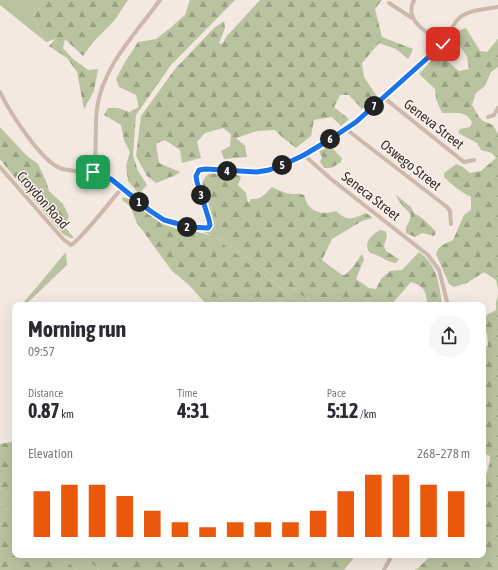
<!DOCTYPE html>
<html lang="en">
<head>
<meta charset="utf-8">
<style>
	:root { --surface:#fff; --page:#f7f7f7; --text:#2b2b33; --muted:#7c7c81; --accent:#ea580c }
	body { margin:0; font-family:"Asap Condensed",sans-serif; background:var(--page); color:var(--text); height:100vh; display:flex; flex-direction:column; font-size:15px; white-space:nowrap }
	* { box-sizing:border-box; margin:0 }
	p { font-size:13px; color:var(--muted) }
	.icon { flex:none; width:22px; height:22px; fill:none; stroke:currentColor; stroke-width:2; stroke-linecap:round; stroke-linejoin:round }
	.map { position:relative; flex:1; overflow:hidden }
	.sheet { position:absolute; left:12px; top:302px; width:474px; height:256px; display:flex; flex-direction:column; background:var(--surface); border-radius:8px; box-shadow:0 4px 16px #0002 }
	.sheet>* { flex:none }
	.pin { position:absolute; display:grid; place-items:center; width:34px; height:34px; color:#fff; margin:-17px; border-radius:8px; box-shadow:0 2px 6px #0006 }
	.km { position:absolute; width:20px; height:20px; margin:-10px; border-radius:50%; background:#222; color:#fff; font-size:11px; line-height:20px; text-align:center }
	.round { display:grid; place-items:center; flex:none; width:42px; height:42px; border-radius:21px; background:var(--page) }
	.summary { display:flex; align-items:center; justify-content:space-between; height:68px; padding:0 16px }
	h1 { font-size:22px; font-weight:700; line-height:30px }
	.figures { display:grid; grid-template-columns:repeat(3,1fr); gap:6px; height:68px; padding:4px 16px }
	.figures div { display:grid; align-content:center }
	.figures b { font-size:20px; font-weight:700 }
	.figures small { font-size:11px; font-weight:400 }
	.figures p { font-size:11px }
	.chart { height:112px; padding:8px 16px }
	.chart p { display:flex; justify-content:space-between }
	.chart svg { width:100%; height:72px; margin-top:4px; stroke:var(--accent); stroke-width:6 }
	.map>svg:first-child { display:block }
	.grass { fill:#bac3a0 }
	.forest { fill:url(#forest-firs) }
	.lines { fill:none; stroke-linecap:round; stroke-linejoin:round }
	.minor { stroke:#ccb8ac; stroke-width:4 }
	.route-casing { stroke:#fff; stroke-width:8 }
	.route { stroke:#1a73e8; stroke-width:5 }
	.labels { text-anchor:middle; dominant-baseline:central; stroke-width:3; stroke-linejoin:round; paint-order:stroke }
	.street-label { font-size:14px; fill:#3a2e2b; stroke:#fbf3ed }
</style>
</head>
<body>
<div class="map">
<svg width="498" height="570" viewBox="0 0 498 570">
	<defs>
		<pattern id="forest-firs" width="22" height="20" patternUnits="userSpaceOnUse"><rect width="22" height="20" fill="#bac3a0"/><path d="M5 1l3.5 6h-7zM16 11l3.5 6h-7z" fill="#989f83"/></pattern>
	</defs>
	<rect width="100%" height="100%" fill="#f3e9e1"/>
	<path class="grass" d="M0,0H45L33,16L38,28L46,42L0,5Z
		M205,197L215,216V234L250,260L307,299L319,305H306L295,299L214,237L204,232L209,230L212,217Z
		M0,488L15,499V517L0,504Z
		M59,555H82L99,570H77Z"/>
	<path class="forest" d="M45,0H128L114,21L93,42L83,56L65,39L63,48L72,58L88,70L98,69L94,91L84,109L77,72L67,58L49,46L55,39L46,42L38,28L33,16Z
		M190,0H235L171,65L136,115L133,155L138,171L147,185L139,194L128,181L126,166L130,152L124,140L121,125L104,115L108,108H118L129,112L139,107L136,95L119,87L116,79L125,62L138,42L156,39L169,29L185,15Z
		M260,0H382L375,9L382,37L413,49L408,59L396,49L379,43L362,63L364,77L378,98L362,109L349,95H340L334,107L349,119L341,126L332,117L314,120L311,136L296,148L282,137L275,130L257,131L236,138L245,146L247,157L224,159L221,151L230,146L231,134L223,128L205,133L197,142L201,158L182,163L180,150L165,140L156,144L159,163L180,172L176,175L156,183L147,176L136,156L141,116L175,69L214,28L224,21L225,28L219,43L222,44L227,36Z
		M466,28L480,51L487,52L498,39V67L491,72L485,86L476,93L472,105L479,117L483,121L493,125L498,134V289L496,280L484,272L467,283L454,287L449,284L436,254C438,246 446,243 453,240L464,215L471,210V197C461,192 452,185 444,177V173L456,164L463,167L470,173L481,171L496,158L492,153L481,150L477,143L458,133L460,129L470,127L472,122C466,110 453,113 442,113L436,99L435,89L419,74L432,60L439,57L447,61L459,71L469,69L467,57L455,38L457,31Z
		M0,127L27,156L38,164L46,181L49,191L63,204L69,216L65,227L74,238H70L63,234L10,172L0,159Z
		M326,148H332L342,158L341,162L331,168H324L320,162L322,157L320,154V151Z
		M210,173L236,174L241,177L238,185L246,193L248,203L251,199C261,200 265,194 272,187C278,190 284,193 291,194C296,194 299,193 304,195C305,198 306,202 308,205C315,214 327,214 336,211C348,222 352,219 366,213L373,218L362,221L332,239L322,260L342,275H345L353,267L362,254L364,259L356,279L369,288L376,289L381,279L390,271L402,270L419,252C438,266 439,284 442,305H427C427,292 424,286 411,282L391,305H319L307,299L250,260L215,234C215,228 216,220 214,215C210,201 193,184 210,173Z
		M396,195L411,207L414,213C423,218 429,224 436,232L434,236L422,233L415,237L406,233V227L409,222L411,215C406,208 399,204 396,195Z
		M123,197C141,201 151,220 168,226C183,232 199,230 214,237L295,299L306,305H207L189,285L172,271L137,223L130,206L122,200Z
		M380,230L385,231L387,235L384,246L386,251L399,259L396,263C386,262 380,255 370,253C362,243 372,235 380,230Z
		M66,252L67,265L25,305L24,302Z
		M498,295V570H415C422,566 425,560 431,555H483V488L490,461V456L483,453V352L488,345L487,333L483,331V317L496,310V302Z
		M15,441V499L0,488V444Z
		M0,504L15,517V555H59L77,570H0Z
		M82,555H356L344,570H99Z"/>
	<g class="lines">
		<path class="minor" d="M414,0C403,21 428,33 443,44
			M389,3L412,18
			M0,92C9,111 41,161 60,168C76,174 95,169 110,179C129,190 143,209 163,220C175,227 191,227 204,229L208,228L210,225C208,210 190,182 199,170L206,169L257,172L269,170L285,164L304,155L329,140L356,122L438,49C446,41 449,32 455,23C463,10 484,9 498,7
			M383,97L464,162L474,160
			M488,117L494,115L498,108
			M346,129L447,207L450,211L451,224
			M304,155L331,179L428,255L439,270L448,305
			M0,167L63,239L71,245C79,242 113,198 122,188
			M93,172C98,150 94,130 97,108C103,66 136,33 160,0
			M384,570L392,555"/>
	</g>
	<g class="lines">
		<defs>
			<path id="route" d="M93,172L111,179L149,210L164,220L190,227L208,228L210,225L209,220L197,182L196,176L199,170L206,169L257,172L269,170L285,164L304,155L329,140L356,122L443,44"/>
		</defs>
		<use href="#route" class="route-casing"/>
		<use href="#route" class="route"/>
	</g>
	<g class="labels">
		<g class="street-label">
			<text transform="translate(434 124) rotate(38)">Geneva Street</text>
			<text transform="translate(411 165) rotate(38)">Oswego Street</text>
			<text transform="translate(371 196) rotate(38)">Seneca Street</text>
			<text transform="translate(43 200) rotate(49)">Croydon Road</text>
		</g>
	</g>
</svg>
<div class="pin" style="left:93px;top:172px;background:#1e9e55"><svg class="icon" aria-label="arrive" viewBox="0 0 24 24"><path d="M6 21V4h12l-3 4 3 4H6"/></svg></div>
<div class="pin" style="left:443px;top:44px;background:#d93025"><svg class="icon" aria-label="check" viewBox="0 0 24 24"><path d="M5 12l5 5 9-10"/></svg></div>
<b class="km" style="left:139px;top:202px">1</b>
<b class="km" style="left:187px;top:227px">2</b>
<b class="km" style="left:201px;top:195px">3</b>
<b class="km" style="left:227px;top:171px">4</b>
<b class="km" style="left:282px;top:165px">5</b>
<b class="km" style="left:330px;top:139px">6</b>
<b class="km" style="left:374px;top:106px">7</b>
<section class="sheet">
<div class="summary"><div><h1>Morning run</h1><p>09:57</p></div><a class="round"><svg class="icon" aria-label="share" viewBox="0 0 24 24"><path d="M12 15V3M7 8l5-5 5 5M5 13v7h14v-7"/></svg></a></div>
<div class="figures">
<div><p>Distance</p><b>0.87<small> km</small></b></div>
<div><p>Time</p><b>4:31</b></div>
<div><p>Pace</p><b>5:12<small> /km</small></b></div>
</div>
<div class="chart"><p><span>Elevation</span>268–278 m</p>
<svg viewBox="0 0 160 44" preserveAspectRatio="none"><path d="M5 44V16M15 44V12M25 44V12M35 44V19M45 44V28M55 44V35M65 44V38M75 44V35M85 44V35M95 44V35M105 44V28M115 44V16M125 44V6M135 44V6M145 44V12M155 44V16"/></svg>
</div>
</section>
</div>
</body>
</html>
